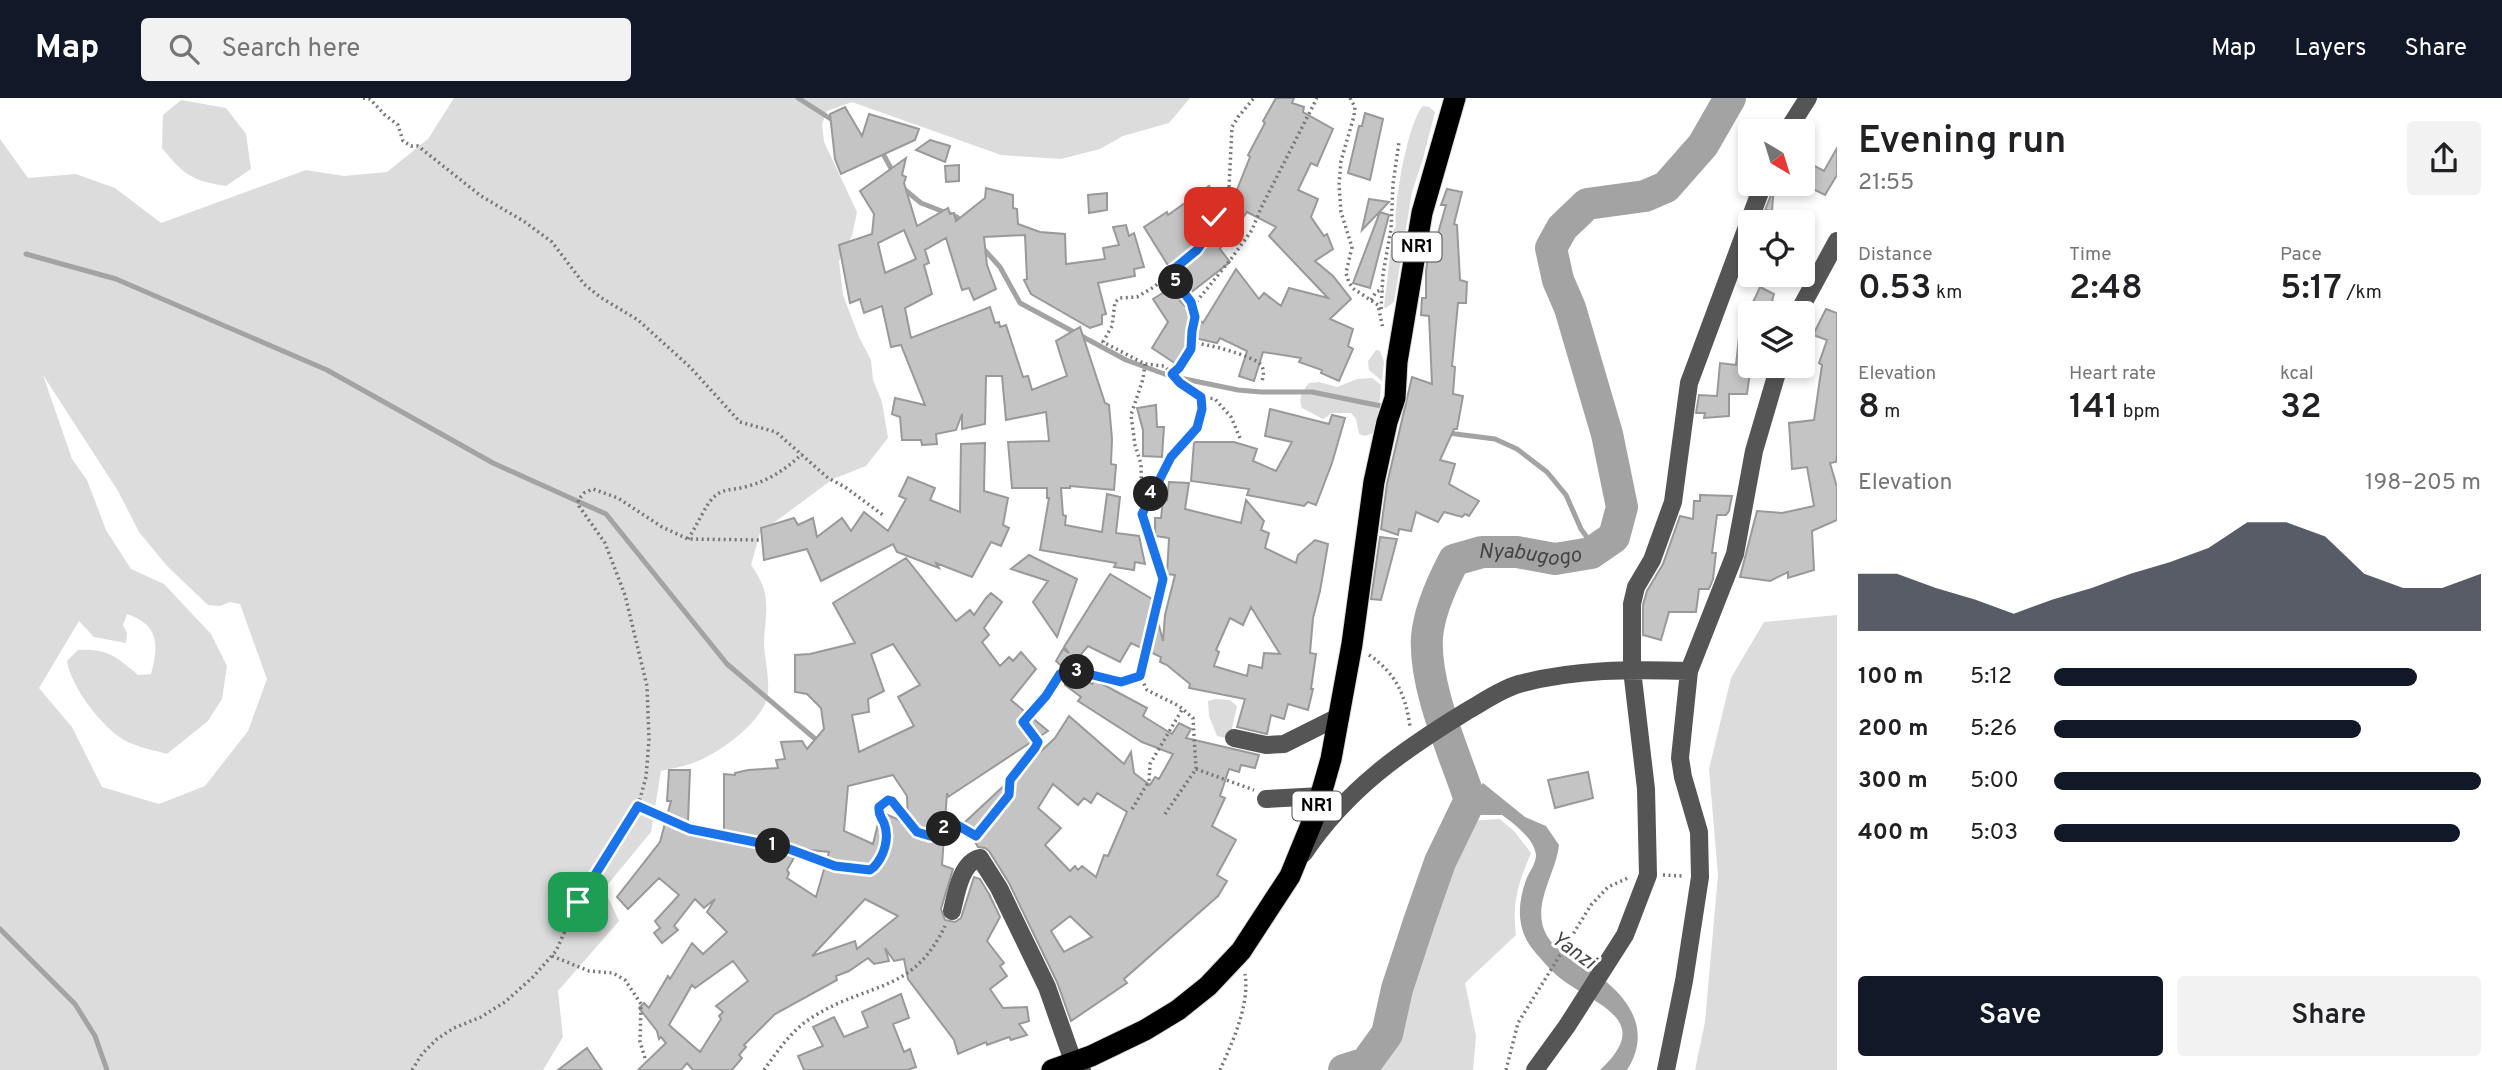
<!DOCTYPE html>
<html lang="en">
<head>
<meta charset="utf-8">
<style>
	:root { --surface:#fff; --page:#f2f2f2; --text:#202124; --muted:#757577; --accent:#111827 }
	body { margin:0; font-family:Overpass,sans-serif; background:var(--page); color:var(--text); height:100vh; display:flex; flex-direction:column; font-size:26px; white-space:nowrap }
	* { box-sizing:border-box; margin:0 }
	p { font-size:23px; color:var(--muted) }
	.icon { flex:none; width:38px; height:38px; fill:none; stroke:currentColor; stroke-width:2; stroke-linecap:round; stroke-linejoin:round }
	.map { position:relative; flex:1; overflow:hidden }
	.side { display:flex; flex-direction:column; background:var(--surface); width:665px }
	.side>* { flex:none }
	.needle { width:46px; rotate:142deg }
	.buttons { position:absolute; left:1738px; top:21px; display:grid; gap:14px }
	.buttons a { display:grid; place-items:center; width:77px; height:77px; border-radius:7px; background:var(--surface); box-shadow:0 4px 10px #0003; font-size:35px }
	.pin { position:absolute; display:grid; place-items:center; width:60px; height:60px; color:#fff; margin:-30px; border-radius:14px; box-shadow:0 4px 10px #0006 }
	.km { position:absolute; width:35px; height:35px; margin:-18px; border-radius:50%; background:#222; color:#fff; font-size:19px; line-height:35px; text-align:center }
	.round { display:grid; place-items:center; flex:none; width:74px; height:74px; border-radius:7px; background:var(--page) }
	.head { display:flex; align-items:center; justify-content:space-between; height:119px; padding:0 21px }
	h1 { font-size:38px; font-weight:600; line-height:52px }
	.figures { display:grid; grid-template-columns:repeat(3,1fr); gap:10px; height:119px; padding:7px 21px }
	.figures div { display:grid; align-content:center }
	.figures b { font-size:35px; font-weight:600 }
	.figures small { font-size:19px; font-weight:400 }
	.figures p { font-size:19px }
	.chart { height:196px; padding:14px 21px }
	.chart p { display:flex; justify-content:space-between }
	.chart svg { width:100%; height:126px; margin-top:7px; fill:var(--accent); opacity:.7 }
	.button { display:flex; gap:14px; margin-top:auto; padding:14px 21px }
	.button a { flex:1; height:80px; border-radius:7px; background:var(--accent); color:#fff; font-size:28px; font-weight:600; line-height:80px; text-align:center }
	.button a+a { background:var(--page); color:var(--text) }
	ul { padding:0 21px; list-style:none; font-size:23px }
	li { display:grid; grid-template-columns:112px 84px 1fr; align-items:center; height:52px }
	li i { height:18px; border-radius:9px; background:var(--accent) }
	header { display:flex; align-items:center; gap:42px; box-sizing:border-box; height:98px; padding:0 35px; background:var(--accent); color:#fff }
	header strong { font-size:33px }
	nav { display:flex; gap:38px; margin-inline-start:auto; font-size:24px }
	.search { width:490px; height:63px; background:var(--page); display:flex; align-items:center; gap:18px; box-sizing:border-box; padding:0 24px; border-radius:7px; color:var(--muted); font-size:26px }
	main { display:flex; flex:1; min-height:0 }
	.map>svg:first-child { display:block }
	.green { fill:#dcdcdc; fill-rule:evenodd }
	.water { fill:#a3a3a3 }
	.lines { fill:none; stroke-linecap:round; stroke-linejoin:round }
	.stream { stroke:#a3a3a3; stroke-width:5 }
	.river { stroke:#a3a3a3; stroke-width:32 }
	.building { fill:#c4c4c4; stroke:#999; stroke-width:2; fill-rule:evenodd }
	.highway-casing { stroke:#dbdbdb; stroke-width:23 }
	.path { stroke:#777; stroke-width:3.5; stroke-dasharray:2 3.5; stroke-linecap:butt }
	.minor { stroke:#555; stroke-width:18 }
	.highway { stroke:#000; stroke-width:21 }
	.route-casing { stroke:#fff; stroke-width:14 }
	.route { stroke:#1a73e8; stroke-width:9 }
	.labels { text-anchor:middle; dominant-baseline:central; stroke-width:6; stroke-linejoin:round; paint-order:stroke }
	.shield { fill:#fff; stroke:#4c4c4c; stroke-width:2 }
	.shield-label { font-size:18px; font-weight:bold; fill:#000 }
	.water-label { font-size:21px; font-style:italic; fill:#444; stroke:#fff }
</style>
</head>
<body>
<header>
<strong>Map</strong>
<div class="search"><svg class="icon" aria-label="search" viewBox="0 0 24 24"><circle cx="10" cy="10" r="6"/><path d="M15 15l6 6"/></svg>Search here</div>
<nav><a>Map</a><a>Layers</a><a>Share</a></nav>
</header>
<main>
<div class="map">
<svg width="1837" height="972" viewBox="0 0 1837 972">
	<rect width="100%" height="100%" fill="#fff"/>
	<path class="green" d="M454,0H1190L1169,25L1123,38L1100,51L1061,61L1001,57L852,4L827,13L822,26L824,44L857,114L852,138L839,163L843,197L859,239L871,262L873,282L882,304L888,340L866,368L833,381L760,435L751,467C772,496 766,510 764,544C764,560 772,588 766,603C758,627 717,657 693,665C683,669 672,670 661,673L651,734L604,791L619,823L558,893L563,939L543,972H0V41L28,80L76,76L115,90L161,125L306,72L344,78L387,74L428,41ZM43,277L118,393L139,434L167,468L208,507L220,508L230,504L240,506L267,581L248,633L205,688L159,706L102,689L72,629L39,590L79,523L94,539L126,545L127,535L123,527L127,516C159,527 159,546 151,576L138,577C117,559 107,550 78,552L67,563C71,589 101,628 124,642C136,649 154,652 167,656L208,623L222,601L227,568L211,536L164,486L131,471L106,432L87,382L72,361Z
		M181,2L226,10L246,36L251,71L226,88C192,83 183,76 162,50L163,17Z
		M1423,8L1429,9L1435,14L1423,61L1412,94L1394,204L1386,210L1384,209L1393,132L1396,129C1393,109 1408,23 1423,8Z
		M1376,252L1380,253L1384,264L1382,283L1369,272L1368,263Z
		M1372,280L1381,287L1378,321L1373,335L1365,338L1359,336L1356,321L1351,315H1332L1323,321L1302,310C1298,299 1302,294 1309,285L1319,284L1337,289L1357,281Z
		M1837,517V972H1695L1705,924L1718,777L1709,671L1731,580L1764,524Z
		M1216,601L1230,602L1237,608L1231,634L1225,640L1217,638L1209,618L1208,603Z
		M1500,721L1515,734L1531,755C1518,787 1512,802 1516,837L1465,885L1476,938L1473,972H1369L1392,935L1400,894L1451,751L1466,723Z"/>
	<path class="water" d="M1483,685L1525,719L1546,728L1559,747C1556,776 1531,807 1546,836C1556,855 1580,865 1596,876C1630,900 1652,933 1627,972H1600C1656,921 1594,907 1560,880C1550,872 1539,859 1531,849C1516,828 1518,805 1526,782C1529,774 1536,766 1536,757C1534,740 1514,726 1502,717H1474L1470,702Z"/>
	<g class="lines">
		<path class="stream" d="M798,0L834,23
			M881,52L893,74
			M904,91L921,105L957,119L961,124
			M981,148L1000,169L1020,205L1126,262L1170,278L1238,292L1261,294H1312L1386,309
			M26,156L116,181L327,272L493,365L606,416L727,566L820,645
			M1448,335L1495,341L1517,351L1547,374L1566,397L1581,431L1596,452
			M0,831L75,906L95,938L107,972"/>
		<path class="river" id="s1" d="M1344,972L1366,965L1387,936L1397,891L1419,824L1440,764L1470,702C1454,654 1424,589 1427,539C1429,513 1442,485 1454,462L1482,454H1517L1555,461L1591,455L1614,439L1622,409L1607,336L1570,210L1558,182L1551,150L1562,130L1587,106L1645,98L1666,89L1703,47L1730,0"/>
	</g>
	<path class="building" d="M1276,0H1294L1292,5L1304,9L1303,14L1333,31L1317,68L1311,65L1298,92L1318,101L1311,119L1324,138L1327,136L1333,151L1315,163L1333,178L1351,201L1330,221L1353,231L1348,248L1353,251L1339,283L1321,275L1322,272L1299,264L1301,260L1263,254L1254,283L1239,278L1247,253L1220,240L1217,245L1195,240L1176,266L1152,250L1168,224L1153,201L1179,185L1144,129L1167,114L1168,117L1209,88L1228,114L1250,59L1248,57L1265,25L1263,23ZM1247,114L1276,129L1269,138L1328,200L1289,190L1281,208L1264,195L1259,201L1236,171L1203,225L1180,203L1230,164L1220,151Z
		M845,9L862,38L869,16L919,31L915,42L841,76L835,61L830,16Z
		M1365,15L1383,21L1370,82L1348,75L1359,28H1362Z
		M930,42L950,48L945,64L916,52Z
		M1837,50V77L1825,97L1807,88L1809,85L1804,83L1813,67L1824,73Z
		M906,60L902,77L906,79L904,85L917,128L948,110L950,116L954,115L956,123L985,100L986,90L1013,97V110L1017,111L1018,126L1040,134L1065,136L1066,166L1105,161L1103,150L1119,147L1113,129L1126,127L1129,138L1134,135L1144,169L1134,171L1135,178L1098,185L1106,216L1102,217V226L1090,230L1031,196L1024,182L1027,181L1025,137L984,139L987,167L996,191L974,202L969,190L962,192L946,140L925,152L929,165L924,167L932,196L905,210L911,240L990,209L995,225L999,224L1000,229L1006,227L1023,279L1028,278L1032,292L1067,278L1056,243L1080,229L1105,305L1109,307L1112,341L1111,366L1116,367L1114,392L1070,388V390H1061L1063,417L1066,418L1065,427L1102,434L1107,396L1120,399L1116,435L1139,438L1145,466L1135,464L1134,472L1114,469L1116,465L1040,452L1049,400H1047V390H1012L1008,344L1049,343L1046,314L1006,322L1002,278H986L985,326L962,331V316L956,332L936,336L937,346L922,347L921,342H902L900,319L892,316L895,300L925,307L901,247L891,249L882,208L864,215L860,201L850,205L839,147L872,136L874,116L860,93ZM904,132L916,161L885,175L878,145Z
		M959,67V83L946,84L945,68Z
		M1774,86L1772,113L1765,112L1774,90Z
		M1447,91L1462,94L1454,126L1457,127L1460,182L1467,184L1466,205H1458L1452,268L1455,269L1453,296L1463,298L1457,331H1454L1440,362L1455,366L1449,386L1479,403L1469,418L1465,416L1462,419L1444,414L1438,424L1416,414L1411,433L1399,431L1398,437L1381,431L1387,386L1412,279L1432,286L1429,218L1421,217L1422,200H1426V173L1431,138L1437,139L1446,107H1441Z
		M1107,95V112L1089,115L1088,97Z
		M1369,101L1389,104L1362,132Z
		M1380,114L1389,117L1370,190L1353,185Z
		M1760,189L1774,196L1772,203L1788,211L1787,215H1748Z
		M1826,211L1837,215V358L1836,364L1830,365L1837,389V422L1812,433L1814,472L1788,480V474L1770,483L1740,479L1757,413L1782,415L1814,408L1807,369L1792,371L1789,325L1814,322L1822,267L1819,265L1827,242L1813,237Z
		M1741,221H1750V274L1747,296H1729V318L1704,320L1705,315H1696L1699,297L1717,298L1720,265L1736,267Z
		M1156,307L1157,329H1164L1162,359L1143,358V332L1137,310Z
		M1270,311L1329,326L1332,317L1345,320L1332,365L1316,407L1308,404L1304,408L1247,397L1249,391L1191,383L1194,344H1234L1257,351L1253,363L1276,373L1292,344L1265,338Z
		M985,345L984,393L1008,400L1003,427L1009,430L1001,448L991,444L972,479L936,465L939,470L897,454L893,446L821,483L807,451L764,462L761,430L794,420L798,427L813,420L817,439L842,420L851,433L864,414L888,433L906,401L899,398L908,379L935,390L930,402L960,414L961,346Z
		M1169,384L1189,385L1185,411L1241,425L1246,402L1264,423L1261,432L1269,435L1265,450L1296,465L1298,457L1315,442L1328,446L1320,493L1313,520L1310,555L1316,556L1311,591H1313L1308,612L1288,606L1284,621L1271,617L1267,636L1237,629L1245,601L1189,590L1190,586L1167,567L1160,564L1161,559L1131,545L1120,564L1088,548L1067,573L1056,563L1063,551L1069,555L1064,549L1110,476L1152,501L1163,543L1165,517L1175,477L1167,476L1169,440L1155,438V420H1161L1163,401L1167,402ZM1251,509L1280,556L1264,555L1262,570L1249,567L1247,578L1214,568L1219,554L1216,552L1230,520L1243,527Z
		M1700,397L1732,398L1729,413L1726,417H1717L1712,455H1716L1713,481L1709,491H1699L1696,514H1669L1661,542L1643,537V507L1647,493L1663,466L1680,418L1693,421L1694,403H1700Z
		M1380,439L1397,441L1381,502L1371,501Z
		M1029,457L1077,481L1057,539L1033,504L1048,483L1011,471Z
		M906,460L956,523L970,512L974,517L986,500L991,495L1002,504L984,530L989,537L982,544L1000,568L1009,559L1013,563L1021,554L1036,571L1011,602L1048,633L948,699L947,695L942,767L953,771L941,811L945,822L955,824L961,820L974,779L980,781L989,796L1000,819L987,843L1004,865L1000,868L1007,878L990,891L1003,910L1027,909L1029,923L1019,926L1027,937L1011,942L1009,939L987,947L986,944L958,956L954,942L908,881L904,861L894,863L885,850L889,863L874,866L868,860L849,873L836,878L837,882L775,916L744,947L746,949L739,957L742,960L732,972H693L687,965L681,972H638L666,945L661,939L659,941L657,933L639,910L644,905L649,910L668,878L670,881L692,845L703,856L727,834L707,814L715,801L704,810L695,801L674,828L678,832L662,845L654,835L660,830L655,823L679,797L659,780L628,811L617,799L660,744L671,703H667L669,672H690L688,724L724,735V676L735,677V675L748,672L778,670L776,662L785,661L781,644L802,643L807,651L824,631L821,610L807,596L795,594V557L810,556L855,545L833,505ZM893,546L920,587L898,599L914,628L859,654L852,617L869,614L868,601L884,593L871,556ZM893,677L907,698L908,726L881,714L873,746L844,733L848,688ZM799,751L829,754L816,799L787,780L789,775L787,772ZM865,801L898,818L857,851L855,843L812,858ZM733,863L748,883L716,908L723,914L719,918L721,921L700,954L669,927L692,887L695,890Z
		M1073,575L1092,586L1095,582L1147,610L1143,618L1172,636L1179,625L1191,631L1186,640L1259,657L1255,670L1241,667L1239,674L1229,671L1220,698L1225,700L1212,728L1236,742L1217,777L1227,783L1218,798L1124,881L1127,885L1071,923L1057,884L1009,785L989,753L985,750L978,749L964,725L1055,640L1069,618L1124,666L1131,654L1134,675L1150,687L1155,679L1159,681L1173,656L1142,644L1078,603L1081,599L1065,587ZM1053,686L1078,707L1084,700L1091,705L1097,695L1127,714L1108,758L1104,757L1096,779L1082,768L1078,772L1075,768L1070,773L1045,747L1061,730L1038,710ZM1070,818L1092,839L1064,854L1051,833Z
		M1588,674L1593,700L1555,710L1548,682Z
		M901,896L909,920L893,926L904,954L910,951L916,969L907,972H804L798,958L823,948L813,929L834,919L844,939L868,929L862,914Z
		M587,950L602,972H558Z"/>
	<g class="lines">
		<defs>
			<path id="highway" d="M1052,972L1091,958L1145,932L1178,912L1208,888L1241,853L1290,778L1315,717L1331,661L1352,546L1374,384L1387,324L1395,300L1397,264L1422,115L1455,0"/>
		</defs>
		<use href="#highway" class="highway-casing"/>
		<path class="path" d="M363,0L370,1L385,17L398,27L403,43L411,48H418L481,98L525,124L552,144L584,186L600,199L638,222L690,269L740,324L776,334L828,380L845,389L883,417
			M1350,0L1355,9L1354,18L1341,63L1339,87L1341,114L1352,149L1346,175L1349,185L1354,191L1378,207L1383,231
			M1169,175L1191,204L1196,219L1192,233L1191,251L1185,262L1172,277
			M1371,202L1376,194L1383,191
			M1193,208L1231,161L1252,132L1261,110L1317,0
			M1381,211L1383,176L1391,131L1393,86L1399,44
			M1191,245C1202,244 1255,258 1261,267C1265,272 1263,278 1262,284
			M1145,266L1143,281L1131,317L1135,347L1141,366L1142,416L1163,481L1140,578L1147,592L1179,608L1193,620L1196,671L1165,716
			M1240,340L1231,319L1215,301L1201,299L1191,294L1164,268L1145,266L1103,244L1112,228L1115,204L1120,200L1137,199L1154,189L1197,152L1202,145L1203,135L1220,111L1229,90L1232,29L1238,19L1254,0
			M1143,413L1171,359L1197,330L1202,311L1201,299
			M688,441C696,430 705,407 714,399C723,390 734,392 745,389C768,383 785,372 802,356
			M1369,557C1396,575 1406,598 1410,629
			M1196,671L1254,692
			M638,708L690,731L789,751L835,768L870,772L874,770C884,758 890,740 884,725C881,718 878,716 879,709L888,702L892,703L917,734L930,738L952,725L976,738
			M1132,711L1149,683L1150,666L1183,610
			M976,738L1009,697L1010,682L1035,650L1037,644L1023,624L1046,598L1060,576L1066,572H1072L1121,584L1140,578
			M1663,777L1683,778
			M552,858L589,873L613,875L625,882L641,906L640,944L646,963
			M412,972L422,956L437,941L454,930L481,919L505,904L533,879L556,853L578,804L638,708L646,679L649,642L647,588L625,497L605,445L579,408L578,402L584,395L593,391L618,400L662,429L688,441L759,442
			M764,972C779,951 793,930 816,917C870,884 913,895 945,828
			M1220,972C1232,945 1250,907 1245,876
			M1506,972L1518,925L1591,807L1608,789L1628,780"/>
		<path class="minor" d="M1787,33L1808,0
			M1798,215L1837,143
			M1234,640L1266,647L1284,646L1340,618
			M1266,701L1321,698
			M1304,755C1347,691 1403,652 1467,613C1483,604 1501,591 1519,586C1575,571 1631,571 1689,573
			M952,813C956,796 961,764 980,760L999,790L1047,889L1073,963L1082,972
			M1535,972L1567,928L1625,837L1648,777L1646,691L1632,572V506L1636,489L1652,462L1673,404L1689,285L1763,86
			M1666,972L1684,883L1700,779L1699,734L1683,679L1680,660L1689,573L1735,456L1754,353L1779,268"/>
		<use href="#highway" class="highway"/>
	</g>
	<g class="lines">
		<defs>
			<path id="route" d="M578,804L638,708L690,731L789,751L835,768L870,772L874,769C884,758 890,740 884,725C881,718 878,717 879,709L888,702L892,703L917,734L930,738L952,724L976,738L1009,697L1010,682L1035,650L1038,644L1023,624L1046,598L1060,576L1066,572H1072L1121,584L1140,578L1163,481L1142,416L1171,359L1197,330L1202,311L1201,299L1180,285L1172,276L1179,270L1191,251L1192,233L1195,219L1191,204L1169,175L1197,152L1202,145L1203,135L1214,119"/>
		</defs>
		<use href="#route" class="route-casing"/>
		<use href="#route" class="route"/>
	</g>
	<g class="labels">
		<g class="shield">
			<rect x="1392.5" y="134.5" width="49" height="29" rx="5"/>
			<rect x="1292.5" y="693.5" width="49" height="29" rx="5"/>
		</g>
		<g class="shield-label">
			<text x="1417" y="149">NR1</text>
			<text x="1317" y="708">NR1</text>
		</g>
		<g class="water-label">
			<text stroke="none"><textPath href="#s1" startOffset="637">Nyabugogo</textPath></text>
			<text transform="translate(1573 853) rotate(36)">Yanzi</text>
		</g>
	</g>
</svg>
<div class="buttons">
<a><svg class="needle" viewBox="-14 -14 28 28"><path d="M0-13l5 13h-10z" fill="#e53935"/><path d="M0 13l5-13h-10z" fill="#757577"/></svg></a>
<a><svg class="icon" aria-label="locate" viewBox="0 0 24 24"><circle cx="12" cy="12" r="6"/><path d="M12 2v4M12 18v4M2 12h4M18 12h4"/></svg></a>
<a><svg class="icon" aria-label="layers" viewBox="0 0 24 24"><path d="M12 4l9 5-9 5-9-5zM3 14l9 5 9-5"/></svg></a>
</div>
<div class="pin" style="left:578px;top:804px;background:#1e9e55"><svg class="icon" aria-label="arrive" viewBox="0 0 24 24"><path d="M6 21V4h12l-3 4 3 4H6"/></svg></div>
<div class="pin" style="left:1214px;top:119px;background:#d93025"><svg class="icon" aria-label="check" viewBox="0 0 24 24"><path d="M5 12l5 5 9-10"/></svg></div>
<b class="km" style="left:773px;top:748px">1</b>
<b class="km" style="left:944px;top:731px">2</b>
<b class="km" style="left:1077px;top:574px">3</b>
<b class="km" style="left:1151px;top:396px">4</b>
<b class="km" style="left:1176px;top:184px">5</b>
</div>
<section class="side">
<div class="head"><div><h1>Evening run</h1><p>21:55</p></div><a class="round"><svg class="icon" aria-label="share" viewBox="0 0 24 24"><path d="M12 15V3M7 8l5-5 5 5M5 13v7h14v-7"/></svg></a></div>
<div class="figures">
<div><p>Distance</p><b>0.53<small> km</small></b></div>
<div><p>Time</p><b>2:48</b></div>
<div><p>Pace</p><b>5:17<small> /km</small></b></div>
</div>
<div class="figures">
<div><p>Elevation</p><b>8<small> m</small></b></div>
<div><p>Heart rate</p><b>141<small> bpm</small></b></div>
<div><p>kcal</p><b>32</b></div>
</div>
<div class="chart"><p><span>Elevation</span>198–205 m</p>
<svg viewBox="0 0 160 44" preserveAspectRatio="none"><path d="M0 44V24L10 24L20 29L30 33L40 38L50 33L60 29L70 24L80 20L90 15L100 6L110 6L120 11L130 24L140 29L150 29L160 24V44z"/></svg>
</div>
<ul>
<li><b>100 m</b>5:12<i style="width:85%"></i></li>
<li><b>200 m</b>5:26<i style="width:72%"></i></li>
<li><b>300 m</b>5:00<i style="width:100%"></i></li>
<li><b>400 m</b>5:03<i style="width:95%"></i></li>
</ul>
<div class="button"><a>Save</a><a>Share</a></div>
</section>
</main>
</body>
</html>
